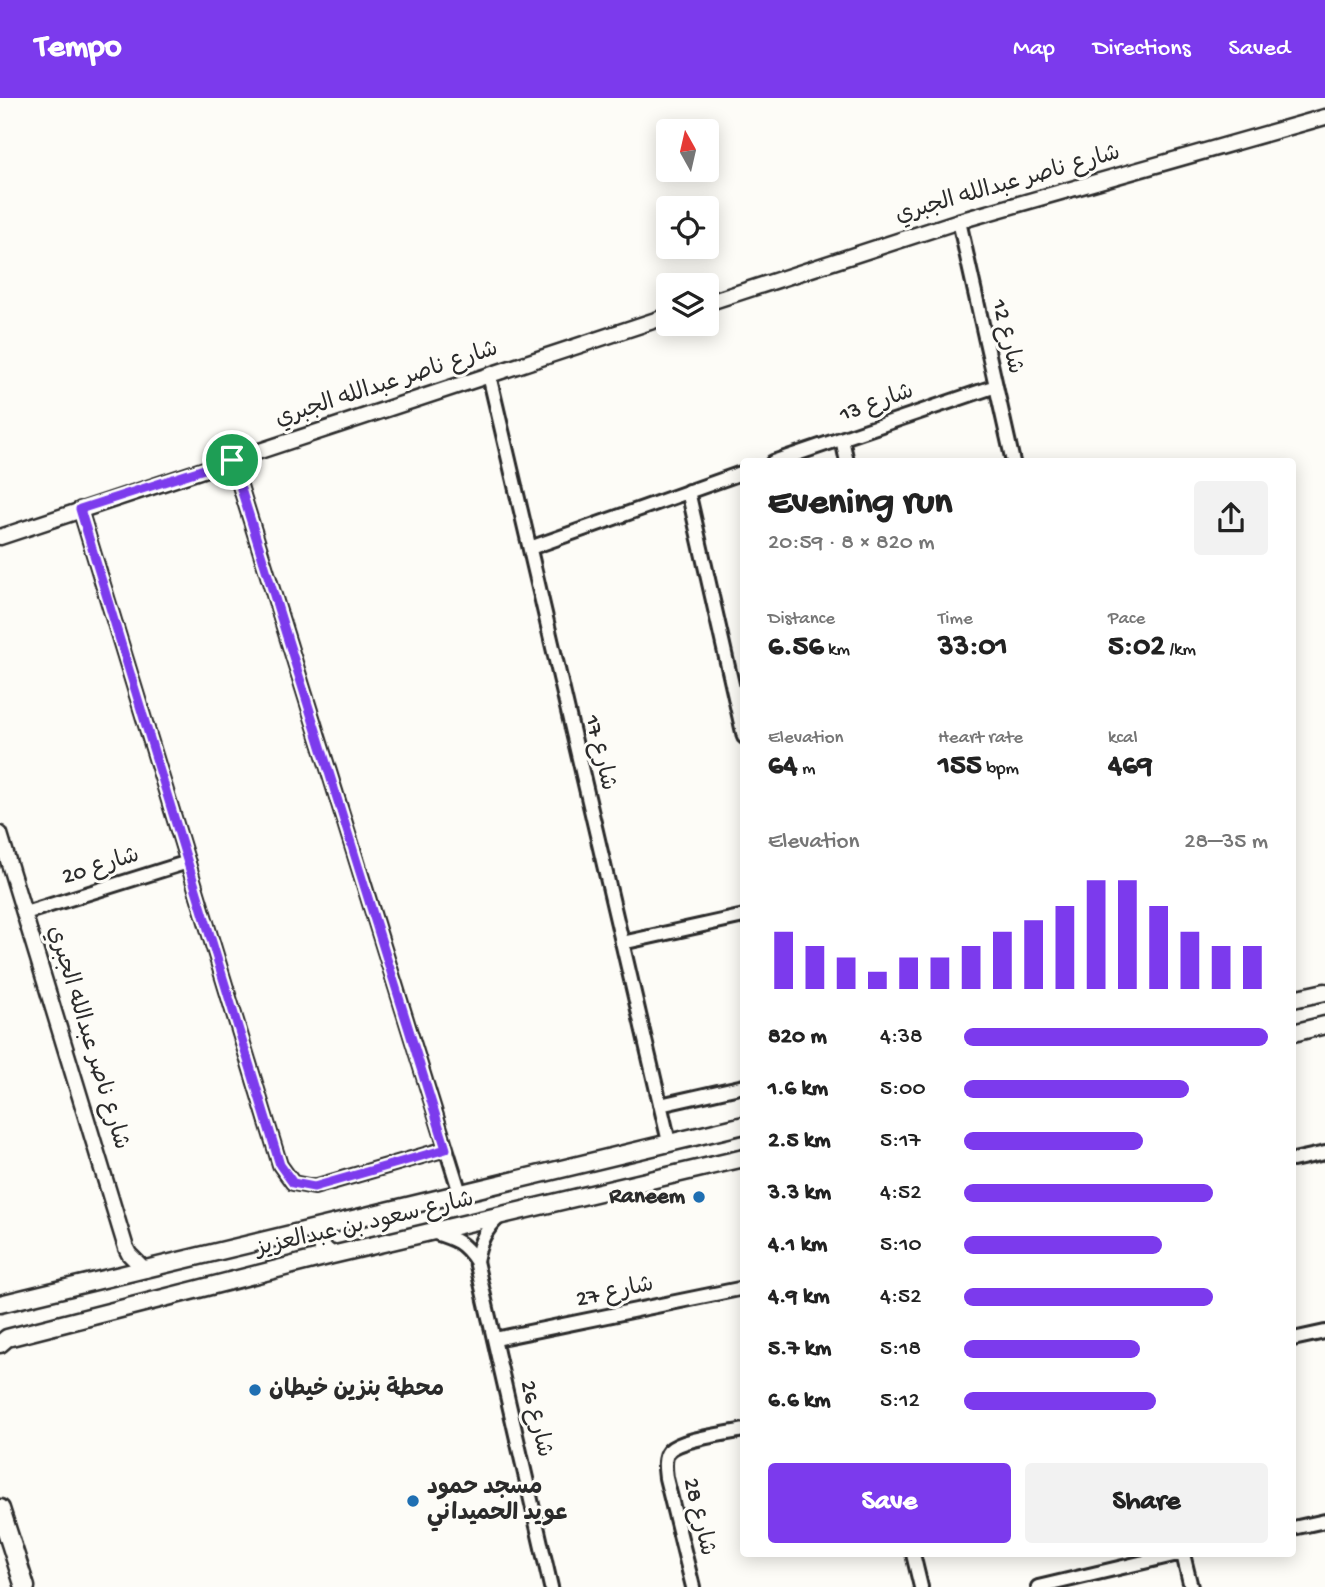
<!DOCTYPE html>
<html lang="en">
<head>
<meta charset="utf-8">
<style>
	:root { --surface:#fff; --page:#f2f2f2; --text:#222; --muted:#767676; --accent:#7c3aed }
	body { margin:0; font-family:"Gochi Hand","Playpen Sans Arabic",sans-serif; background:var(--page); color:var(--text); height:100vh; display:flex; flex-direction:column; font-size:26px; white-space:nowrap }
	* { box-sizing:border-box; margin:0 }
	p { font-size:23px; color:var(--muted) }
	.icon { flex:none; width:38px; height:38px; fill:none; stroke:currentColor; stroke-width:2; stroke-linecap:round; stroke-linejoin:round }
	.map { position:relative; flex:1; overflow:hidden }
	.side { position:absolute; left:740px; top:360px; width:556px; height:1099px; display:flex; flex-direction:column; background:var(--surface); border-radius:7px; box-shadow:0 4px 18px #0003 }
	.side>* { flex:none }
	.needle { width:46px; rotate:352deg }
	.tools { position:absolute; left:656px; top:21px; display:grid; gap:14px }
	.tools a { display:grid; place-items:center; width:63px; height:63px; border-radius:7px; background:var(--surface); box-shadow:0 4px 18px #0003; font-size:35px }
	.pin { position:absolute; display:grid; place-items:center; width:60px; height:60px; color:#fff; margin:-30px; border:4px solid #fff; border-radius:50%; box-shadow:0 2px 7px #0007 }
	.round { display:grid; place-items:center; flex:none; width:74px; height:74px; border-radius:7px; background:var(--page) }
	.summary { display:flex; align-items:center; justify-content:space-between; height:119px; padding:0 28px }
	h1 { font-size:38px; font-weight:800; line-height:52px }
	.stats { display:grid; grid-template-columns:repeat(3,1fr); gap:10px; height:119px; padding:7px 28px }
	.stats div { display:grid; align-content:center }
	.stats b { font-size:30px; font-weight:800 }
	.stats small { font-size:19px; font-weight:400 }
	.stats p { font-size:19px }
	.chart { height:196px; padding:14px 28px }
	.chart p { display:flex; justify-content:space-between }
	.chart svg { width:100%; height:126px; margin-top:7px; stroke:var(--accent); stroke-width:6 }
	.cta { display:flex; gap:14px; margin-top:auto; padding:14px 28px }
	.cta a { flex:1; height:80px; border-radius:7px; background:var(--accent); color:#fff; font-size:28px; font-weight:800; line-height:80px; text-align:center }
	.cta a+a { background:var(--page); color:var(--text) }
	ul { padding:0 28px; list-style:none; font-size:23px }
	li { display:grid; grid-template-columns:112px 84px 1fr; align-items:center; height:52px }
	li i { height:18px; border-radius:9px; background:var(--accent) }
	header { display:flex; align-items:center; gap:42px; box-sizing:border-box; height:98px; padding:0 35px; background:var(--accent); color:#fff }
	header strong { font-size:33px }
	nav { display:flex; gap:38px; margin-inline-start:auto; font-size:24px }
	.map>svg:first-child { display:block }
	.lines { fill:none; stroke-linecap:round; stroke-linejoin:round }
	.minor-casing { stroke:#2b2b2b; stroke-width:18 }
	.tertiary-casing { stroke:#2b2b2b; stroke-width:19 }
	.secondary-casing { stroke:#2b2b2b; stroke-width:21 }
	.primary-casing { stroke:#2b2b2b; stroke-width:23 }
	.minor { stroke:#fdfcf7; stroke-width:12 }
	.tertiary { stroke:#fdfcf7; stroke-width:14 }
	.secondary { stroke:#fdfcf7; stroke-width:16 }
	.primary { stroke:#fdfcf7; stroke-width:18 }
	.route-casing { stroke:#fff; stroke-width:14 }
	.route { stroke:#7c3aed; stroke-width:9 }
	.poi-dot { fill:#1f6fb2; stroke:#fdfcf7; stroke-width:2.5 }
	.labels { text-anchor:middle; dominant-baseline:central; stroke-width:6; stroke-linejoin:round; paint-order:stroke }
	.street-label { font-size:23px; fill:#2b2b2b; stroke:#fdfcf7 }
	.poi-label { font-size:23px; font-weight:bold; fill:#2b2b2b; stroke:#fdfcf7; text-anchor:start }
</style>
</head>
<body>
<header>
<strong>Tempo</strong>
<nav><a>Map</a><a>Directions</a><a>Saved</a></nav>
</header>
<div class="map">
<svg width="1325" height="1489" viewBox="0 0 1325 1489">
	<rect width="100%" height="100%" fill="#fdfcf7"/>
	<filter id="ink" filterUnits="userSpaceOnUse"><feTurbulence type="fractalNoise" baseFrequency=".0143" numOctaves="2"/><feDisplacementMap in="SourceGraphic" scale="14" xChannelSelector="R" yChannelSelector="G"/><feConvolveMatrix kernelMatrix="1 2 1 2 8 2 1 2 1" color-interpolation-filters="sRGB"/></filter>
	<g filter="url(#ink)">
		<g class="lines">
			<defs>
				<path id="minor" d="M959,123L1013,364
					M489,277L669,1044
					M842,341L847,364
					M232,362L460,1095
					M773,364L996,288
					M688,393L744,639
					M80,411L280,1067L293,1085L314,1089L446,1051
					M530,450L744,374
					M25,815L188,764
					M622,845L744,818
					M660,1007L744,988
					M1293,1062L1325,1055
					M432,1134C454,1141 463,1143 476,1163L551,1489
					M476,1163C480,1143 485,1132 499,1119
					M495,1241L744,1190
					M1293,1241L1325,1234
					M1293,1430L1325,1423
					M913,1456L921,1489
					M1183,1456L1191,1489
					M693,1489L666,1380C665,1372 663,1360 669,1353C680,1341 727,1336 744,1332
					M1038,1489L1178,1456"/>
				<path id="tertiary" d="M707,205L959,123L1325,19
					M0,439L668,218
					M0,736L126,1150L129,1156L145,1172"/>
				<path id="secondary" d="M1293,901L1325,894
					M1293,935L1325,927
					M323,1129C317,1141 320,1150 332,1157
					M0,1206L744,1027
					M0,1246L7,1240L332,1157L744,1060"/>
				<path id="primary" d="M0,1411L25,1489"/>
			</defs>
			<use href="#minor" class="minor-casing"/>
			<use href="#tertiary" class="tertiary-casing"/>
			<use href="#secondary" class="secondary-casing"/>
			<use href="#primary" class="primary-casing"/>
			<use href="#minor" class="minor"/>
			<use href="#tertiary" class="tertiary"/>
			<use href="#secondary" class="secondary"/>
			<use href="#primary" class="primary"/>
		</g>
	</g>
	<g class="lines" filter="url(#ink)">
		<defs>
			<path id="route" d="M232,362L446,1051L314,1089L293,1085L280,1067L80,411Z"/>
		</defs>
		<use href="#route" class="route-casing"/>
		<use href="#route" class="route"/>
	</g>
	<g class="poi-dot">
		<circle cx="699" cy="1099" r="7"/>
		<circle cx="255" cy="1292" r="7"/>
		<circle cx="413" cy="1403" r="7"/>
	</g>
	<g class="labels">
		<g class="street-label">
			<text transform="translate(1008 87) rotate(-16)">شارع ناصر عبدالله الجبري</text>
			<text transform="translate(1006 239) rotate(77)">شارع 12</text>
			<text transform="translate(387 287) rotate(-18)">شارع ناصر عبدالله الجبري</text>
			<text transform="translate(877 306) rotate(-19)">شارع 13</text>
			<text transform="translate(599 655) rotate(77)">شارع 17</text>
			<text transform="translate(101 769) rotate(-17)">شارع 20</text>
			<text transform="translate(87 940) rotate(73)">شارع ناصر عبدالله الجبري</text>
			<text transform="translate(365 1127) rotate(-13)">شارع سعود بن عبدالعزيز</text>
			<text transform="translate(615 1195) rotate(-12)">شارع 27</text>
			<text transform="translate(535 1321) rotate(77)">شارع 26</text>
			<text transform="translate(698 1419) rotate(77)">شارع 28</text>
		</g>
		<g class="poi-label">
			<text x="685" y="1099" text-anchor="end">Raneem</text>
			<text x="269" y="1292">محطة بنزين خيطان</text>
			<text x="427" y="1390">مسجد حمود<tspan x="427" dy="26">عويد الحميداني</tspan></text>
		</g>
	</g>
</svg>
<div class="tools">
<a><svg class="needle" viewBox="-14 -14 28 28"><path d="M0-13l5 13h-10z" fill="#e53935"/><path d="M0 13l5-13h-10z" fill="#767676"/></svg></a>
<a><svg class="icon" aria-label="locate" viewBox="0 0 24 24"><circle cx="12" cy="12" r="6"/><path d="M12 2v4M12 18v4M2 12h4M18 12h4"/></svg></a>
<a><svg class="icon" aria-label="layers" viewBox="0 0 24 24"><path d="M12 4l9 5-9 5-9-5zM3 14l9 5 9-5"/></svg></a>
</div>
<div class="pin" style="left:232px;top:362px;background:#1e9e55"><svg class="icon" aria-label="arrive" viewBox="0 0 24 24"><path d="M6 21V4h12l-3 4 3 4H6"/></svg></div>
<section class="side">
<div class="summary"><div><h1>Evening run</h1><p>20:59 · 8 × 820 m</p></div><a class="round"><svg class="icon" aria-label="share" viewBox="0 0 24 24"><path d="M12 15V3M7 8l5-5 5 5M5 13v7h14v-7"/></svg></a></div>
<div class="stats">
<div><p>Distance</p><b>6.56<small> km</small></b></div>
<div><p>Time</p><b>33:01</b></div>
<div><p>Pace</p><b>5:02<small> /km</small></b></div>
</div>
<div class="stats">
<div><p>Elevation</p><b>64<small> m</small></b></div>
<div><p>Heart rate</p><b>155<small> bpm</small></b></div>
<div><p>kcal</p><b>469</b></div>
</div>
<div class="chart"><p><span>Elevation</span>28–35 m</p>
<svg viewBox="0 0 160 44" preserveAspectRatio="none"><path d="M5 44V24M15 44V29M25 44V33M35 44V38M45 44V33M55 44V33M65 44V29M75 44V24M85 44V20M95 44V15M105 44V6M115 44V6M125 44V15M135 44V24M145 44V29M155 44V29"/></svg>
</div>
<ul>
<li><b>820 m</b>4:38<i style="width:100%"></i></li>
<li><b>1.6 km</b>5:00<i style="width:74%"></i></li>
<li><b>2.5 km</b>5:17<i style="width:59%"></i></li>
<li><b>3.3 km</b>4:52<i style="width:82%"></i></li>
<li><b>4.1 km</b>5:10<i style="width:65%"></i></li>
<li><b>4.9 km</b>4:52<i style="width:82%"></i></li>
<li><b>5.7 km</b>5:18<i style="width:58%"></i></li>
<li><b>6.6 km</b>5:12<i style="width:63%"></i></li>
</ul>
<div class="cta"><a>Save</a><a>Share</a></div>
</section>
</div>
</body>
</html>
